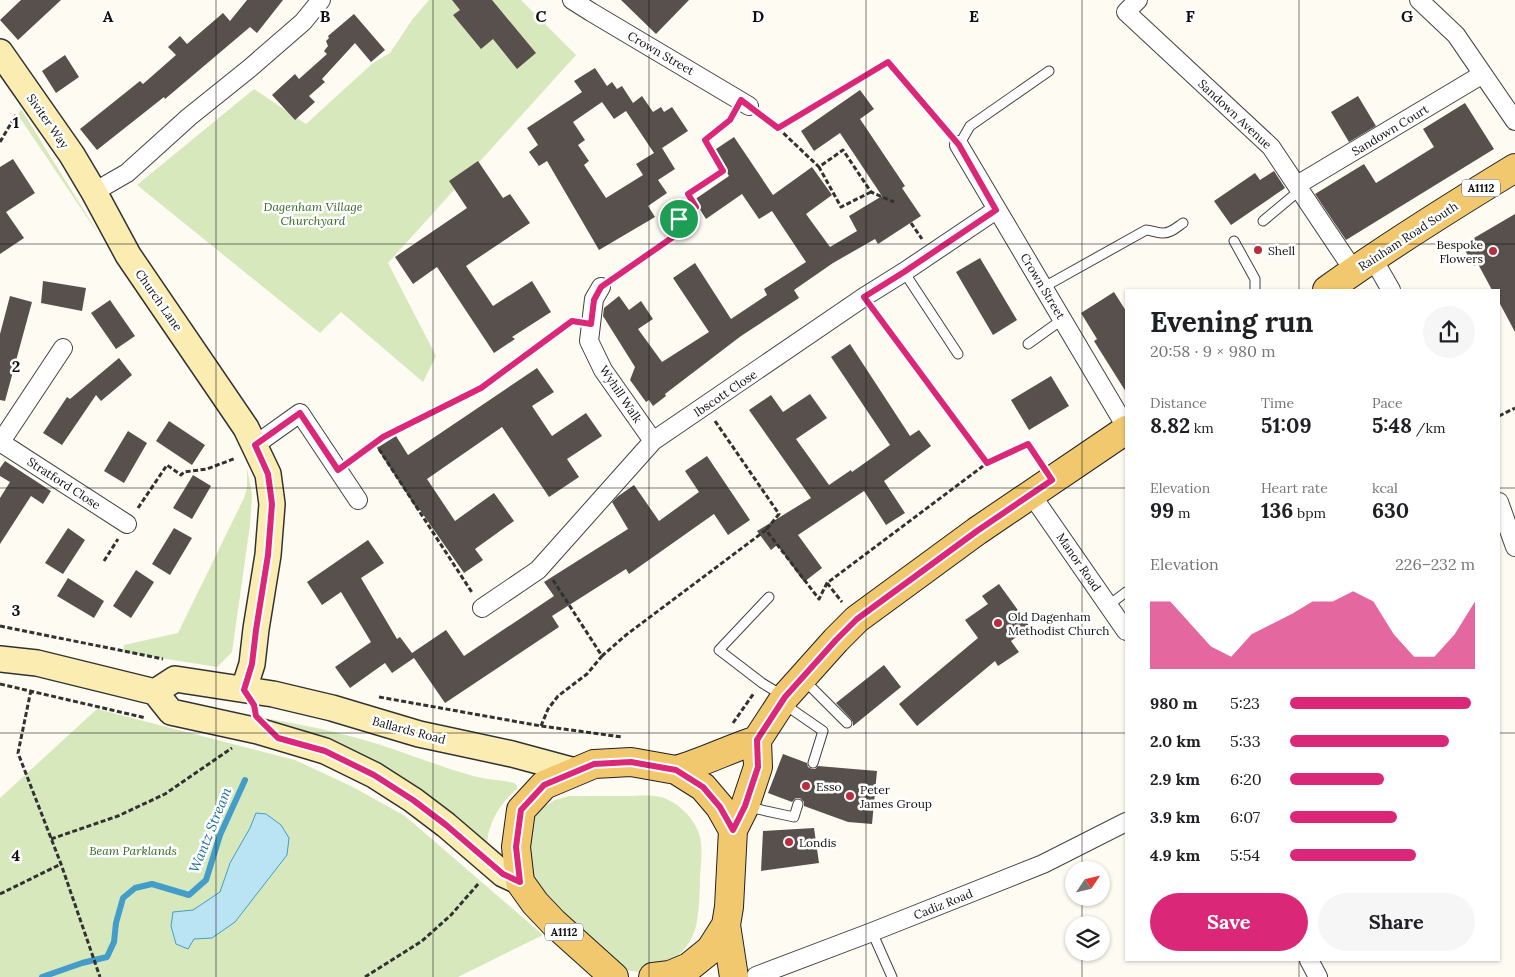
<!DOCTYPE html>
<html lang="en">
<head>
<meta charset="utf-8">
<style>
	:root { --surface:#fff; --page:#f6f6f6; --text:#202124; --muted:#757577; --accent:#db2777 }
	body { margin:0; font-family:Lora,serif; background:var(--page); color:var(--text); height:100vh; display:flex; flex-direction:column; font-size:19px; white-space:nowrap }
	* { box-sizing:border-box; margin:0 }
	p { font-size:16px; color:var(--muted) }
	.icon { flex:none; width:28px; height:28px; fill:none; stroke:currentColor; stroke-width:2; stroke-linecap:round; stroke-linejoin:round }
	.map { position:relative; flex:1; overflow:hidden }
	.drawer { position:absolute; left:1125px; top:289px; width:375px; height:672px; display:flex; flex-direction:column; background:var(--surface); border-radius:0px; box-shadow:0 1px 4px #0004 }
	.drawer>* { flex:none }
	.needle { width:32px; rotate:55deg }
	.fabs { position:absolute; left:1065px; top:861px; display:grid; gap:10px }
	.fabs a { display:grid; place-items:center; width:45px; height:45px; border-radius:50%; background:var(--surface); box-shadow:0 1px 4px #0004; font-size:25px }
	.pin { position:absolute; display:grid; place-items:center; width:42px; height:42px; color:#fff; margin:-21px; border:2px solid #fff; border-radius:50%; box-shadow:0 1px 5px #0007 }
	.round { display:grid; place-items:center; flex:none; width:52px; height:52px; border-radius:26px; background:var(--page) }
	.overview { display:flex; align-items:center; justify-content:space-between; height:85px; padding:0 25px }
	h1 { font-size:28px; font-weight:700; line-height:38px }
	.metrics { display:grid; grid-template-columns:repeat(3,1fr); gap:8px; height:85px; padding:5px 25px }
	.metrics div { display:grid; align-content:center }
	.metrics b { font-size:21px; font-weight:700 }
	.metrics small { font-size:14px; font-weight:400 }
	.metrics p { font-size:14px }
	.chart { height:140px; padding:10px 25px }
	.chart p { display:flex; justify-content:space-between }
	.chart svg { width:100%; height:90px; margin-top:5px; fill:var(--accent); opacity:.7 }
	.cta { display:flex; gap:10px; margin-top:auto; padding:10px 25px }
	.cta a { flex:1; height:58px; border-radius:30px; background:var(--accent); color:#fff; font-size:20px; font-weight:700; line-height:58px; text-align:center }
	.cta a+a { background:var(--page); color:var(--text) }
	ul { padding:0 25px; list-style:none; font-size:16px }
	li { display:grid; grid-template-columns:80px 60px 1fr; align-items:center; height:38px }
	li i { height:12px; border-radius:6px; background:var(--accent) }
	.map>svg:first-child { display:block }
	.green { fill:#d7e8bd }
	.water { fill:#bae3f4; stroke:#449dc8 }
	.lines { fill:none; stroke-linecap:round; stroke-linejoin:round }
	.stream { stroke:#449dc8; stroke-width:6 }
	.building { fill:#58504c; fill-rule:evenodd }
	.lane-casing { stroke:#434343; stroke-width:11 }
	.street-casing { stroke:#434343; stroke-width:20 }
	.secondary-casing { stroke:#323232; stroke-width:28 }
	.primary-casing { stroke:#212121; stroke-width:30 }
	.path { stroke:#323232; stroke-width:3; stroke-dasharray:5 2.5; stroke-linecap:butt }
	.lane { stroke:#fff; stroke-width:9 }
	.street { stroke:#fff; stroke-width:18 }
	.secondary { stroke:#fbedb1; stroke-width:25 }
	.primary { stroke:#f2c86f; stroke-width:28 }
	.route-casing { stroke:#fff; stroke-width:10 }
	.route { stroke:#db2777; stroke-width:6 }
	.grid { fill:none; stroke:#101010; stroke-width:1; stroke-opacity:0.55 }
	.poi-dot { fill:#ba2d3f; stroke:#fff; stroke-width:2 }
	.labels { text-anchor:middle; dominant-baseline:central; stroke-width:5; stroke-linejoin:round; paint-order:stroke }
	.shield { fill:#fff; stroke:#585858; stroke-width:1 }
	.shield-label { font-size:11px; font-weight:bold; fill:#101010 }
	.street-label { font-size:12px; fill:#101010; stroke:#fff }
	.park-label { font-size:12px; font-style:italic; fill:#356522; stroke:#fff }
	.poi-label { font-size:12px; fill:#101010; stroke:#fff; text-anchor:start }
	.water-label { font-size:14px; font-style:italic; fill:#1d6f9d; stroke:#fff }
	.grid-label { font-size:16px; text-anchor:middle; font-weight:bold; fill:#101010; stroke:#fff; stroke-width:5; stroke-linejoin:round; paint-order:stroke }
</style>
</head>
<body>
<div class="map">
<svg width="1515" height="977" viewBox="0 0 1515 977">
	<rect width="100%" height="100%" fill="#fefbf3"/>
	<path class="green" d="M429,0H521L576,55L388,263L436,356L423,382L341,312L320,333L137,185L254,89L306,124L373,63L390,53L412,20Z
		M21,109L103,241L18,115Z
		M247,468L252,495L250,525L232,652L217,667L123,652L124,645L178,633L244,498L247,488Z
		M97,709L295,760L351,786L405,816L543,935L458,977H0V798Z
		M249,715C286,722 322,728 357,738C398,749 436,766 477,777C489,780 502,780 514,783L517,785V789C503,800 492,817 488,835C487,841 487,848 486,855L423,808L249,718Z
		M569,796C588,796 607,796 626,796C638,796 652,794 664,798C677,803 691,815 697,829C704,843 701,862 700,877C700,890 699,918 695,930C688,951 669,966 648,971C639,973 630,971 622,969L533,896L523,833L530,820L540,809L555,800Z"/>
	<path class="water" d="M256,813L266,814L281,825L289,838L287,855L235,922L212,938L194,939L188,949L176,944L171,926L173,912L193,910L220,892L230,863L250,828Z"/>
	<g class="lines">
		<path class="stream" d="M42,977L82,963L107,957L114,942L116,923L123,898L135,888L152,884L189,895L206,880L220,835L245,780"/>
	</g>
	<path class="building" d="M21,0H61L18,40L0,20Z
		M247,0H283L257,33L250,27L165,99L164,97L97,150L80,129L140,81L143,84L176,55L168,47L180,36L187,44L223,13L230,21Z
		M452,0H492L536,53L517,69L493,39L481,49L453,15L460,10Z
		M621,0H689L656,34Z
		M354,14L385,50L371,62L355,43L322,79L325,82L309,96L315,102L295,120L272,95L295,74L299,79L327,54L324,51L328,46L326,41L329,38L328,36Z
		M65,55L79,77L56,93L42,71Z
		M595,68L607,86L612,82L617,89L622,86L633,103L642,96L653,112L661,107L664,112L672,107L688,131L659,150L662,148L675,169L658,180L667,193L648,206L655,217L599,250L547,161L539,166L529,152L538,145L527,128L582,92L574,81ZM602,102L614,119L626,111L654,153L636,164L643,175L606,198L584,165L589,161L578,145L585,140L573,122Z
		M860,90L874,109L860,119L905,186L902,188L921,216L878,244L875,239L833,263L794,290L799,298L741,336L665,394L666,396L653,406L649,400L646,402L630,380L635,367L603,316L604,308L619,296L629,310L641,301L653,319L638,329L662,362L709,332L673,278L695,263L731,319L767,295L764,289L806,262L772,211L759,219L742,194L706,219L694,200L729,176L713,151L734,137L773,195L812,167L832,195L806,214L830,247L857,231L849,216L882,196L840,133L814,151L801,131Z
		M1358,96L1376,126L1349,142L1331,112Z
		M1465,103L1494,149L1346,240L1315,194L1364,164L1376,183L1434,147L1423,129Z
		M13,159L35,193L6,212L24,238L0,254V167Z
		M478,161L503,198L510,194L530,223L466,266L493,306L532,281L551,312L512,337L515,339L494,353L437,267L413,284L395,257L467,208L449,181Z
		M1274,171L1285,188L1231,225L1214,201L1255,173L1260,180Z
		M1515,214V332L1499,302V290H1492L1478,264L1474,266L1462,245Z
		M980,258L1017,320L993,335L956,272Z
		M43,281L86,288L82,311L41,303Z
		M1114,292L1126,311V392L1094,341L1097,339L1081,313Z
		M10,296L32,302L5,401L0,400V334Z
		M110,300L135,336L116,349L91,313Z
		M850,344L910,436L919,430L931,446L884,481L905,513L886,525L864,491L798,535L822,568L804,582L777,545L771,550L757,531L811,498L749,410L771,395L783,412L810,394L827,418L796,439L829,485L851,470L852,472L890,445L831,357Z
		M119,358L132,375L101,401L96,395L62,445L43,433L67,397L70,399Z
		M537,368L554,392L532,406L552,436L586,413L602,436L567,459L579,477L549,497L502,427L427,479L455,521L494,493L514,521L475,549L483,560L464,573L420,510L418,511L377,448L396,436L408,455Z
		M1051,376L1069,406L1029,430L1011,400Z
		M169,421L205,445L192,465L156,441Z
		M128,431L147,443L124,483L104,471Z
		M707,456L750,520L728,535L714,514L629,574L626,569L552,616L559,627L445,703L414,658L392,673L385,663L350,688L335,667L371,642L341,592L322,605L307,582L368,540L384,563L361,578L397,639L400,637L412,653L446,630L464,656L554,596L544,582L628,529L612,502L617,497L634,485L659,521L699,492L685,471Z
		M5,461L51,491L43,504L31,496L0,544V498L10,482L0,476V468Z
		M193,475L211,486L192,519L173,508Z
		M68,528L85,540L63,574L45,563Z
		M174,528L192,538L170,575L152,564Z
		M136,570L154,582L131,618L113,606Z
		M68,578L104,601L94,618L57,596Z
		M999,584L1030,627L1011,641L1019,652L998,666L995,661L917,726L899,704L978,638L965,620L988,604L982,596Z
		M884,665L901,687L853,726V722L851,719L836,703Z
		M783,754L807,763L808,767L812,769H815L818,766L877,771L872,824L848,822L804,806V802L800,798H796L792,802L768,793Z
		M814,828L819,863L761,871L763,831Z"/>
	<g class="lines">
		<defs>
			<path id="lane" d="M959,145L970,126L1049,71
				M1263,221L1300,190
				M1234,241L1255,279V290
				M904,272L958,354
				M1044,287L1146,230C1151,230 1156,233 1162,233C1170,234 1177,227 1183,223
				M1028,344L1063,319
				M769,597L719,650L762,683L782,695
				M1109,605L1126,592
				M804,680L847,723
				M784,704L823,731L813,763
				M748,807L794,817L798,804
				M872,932L892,977"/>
			<path id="street" d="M572,0L591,12L749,106
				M1138,0L1126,12L1271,147L1354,271
				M1419,0L1456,35L1515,121
				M959,145L1126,427
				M1297,185L1483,74
				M94,192L127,173L189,117L250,68L303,22L321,0
				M1372,257L1391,290
				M601,287L594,299L589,341L603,370L653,441
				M0,442L127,524
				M0,443L63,348
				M255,445L300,413L358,500
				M1031,494L1126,631
				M1499,502L1515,547
				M482,608L538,570L653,441L864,297L904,272L996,210
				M1309,960L1318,977
				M756,976L872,932L1043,864L1126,822"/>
			<path id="secondary" d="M0,52L72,155L94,192L128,255L246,428L268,474L272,504L268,555L256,629L252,664L244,689
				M0,659L37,663L155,692L171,712L258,731L325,751L374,775L413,800L446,825L503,874L520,882
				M155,692L175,679L273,694L332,708L419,734L512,754L575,771"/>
			<path id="primary" d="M1327,290C1388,246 1451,207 1515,168
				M676,770C704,762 729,749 757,740
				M733,830L745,806L758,767L757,740L785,697L836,640L857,619L977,531L1126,430
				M726,925L734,977
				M614,977L554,923L535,903L520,882L516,847L521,810L544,785L594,764L631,762L676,770L703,787L720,807L733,830L729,907L726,925L710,950L689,967L670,975L653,977"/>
		</defs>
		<use href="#lane" class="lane-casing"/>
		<use href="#street" class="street-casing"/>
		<use href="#secondary" class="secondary-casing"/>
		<use href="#primary" class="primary-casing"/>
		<path class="path" d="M764,117L778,128L888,63L947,131
			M778,128L819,167
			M0,142L16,115
			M871,192L841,207L819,167L843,150L871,192L894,202
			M911,223L922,239
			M616,277L686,228L679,219L696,207L688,194L723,171L705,140L730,120L732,116
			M875,312L987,463L1028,444L1040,462
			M1499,416L1515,408
			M715,421L779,514L766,530
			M375,443L473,594
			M353,459L383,437L481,388L573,322
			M138,508L167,465L181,475L184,472L207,469L236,458
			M104,561L118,539
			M553,580L602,656L626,635L766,530L819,599L827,583L987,463
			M827,583L842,602
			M0,626L163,659
			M0,684L146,718
			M31,690L18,753L61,864L100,977
			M379,697L541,726L622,737
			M733,723L754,693
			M541,726L548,709L558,696L587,674L602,656
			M51,839L118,816L165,794L232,748
			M0,894L61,864
			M365,977L422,941L451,915L479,883"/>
		<use href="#lane" class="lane"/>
		<use href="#street" class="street"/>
		<use href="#secondary" class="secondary"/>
		<use href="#primary" class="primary"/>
	</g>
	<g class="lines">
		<defs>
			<path id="route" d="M888,62L959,145L996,210L904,272L864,297L987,463L1028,444L1052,480L977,531L857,619L836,640L785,697L757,740L758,767L745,806L733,830L720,807L703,787L676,770L631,762L594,764L544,785L521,810L516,847L520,882L503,874L446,825L413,800L374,775L325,751L278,738L256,716L254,705L244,690L252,664L256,630L268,555L272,504L268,474L255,445L300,413L338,470L383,437L481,388L572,321L591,324L594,300L601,287L686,228L679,219L696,207L688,194L723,171L705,140L730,120L741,100L778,128Z"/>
		</defs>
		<use href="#route" class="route-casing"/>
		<use href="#route" class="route"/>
	</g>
	<path class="grid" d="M216,0V977M433,0V977M649,0V977M866,0V977M1082,0V870M1299,0V290M0,244H1515M0,488H1126M1499,488H1515M0,733H1126M1499,733H1515M1082,898V925M1082,952V977M1299,960V977"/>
	<g class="poi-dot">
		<circle cx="1258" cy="250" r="5"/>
		<circle cx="1493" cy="251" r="5"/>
		<circle cx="998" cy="623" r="5"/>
		<circle cx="806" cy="786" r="5"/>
		<circle cx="850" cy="796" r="5"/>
		<circle cx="789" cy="842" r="5"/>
	</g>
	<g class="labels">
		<g class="shield">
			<rect x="1462" y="179.5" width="38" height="17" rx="4"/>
			<rect x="545" y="923.5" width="38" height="17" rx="4"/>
		</g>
		<g class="shield-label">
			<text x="1481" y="188">A1112</text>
			<text x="564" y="932">A1112</text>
		</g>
		<g class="street-label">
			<text transform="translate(661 53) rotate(30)">Crown Street</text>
			<text transform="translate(1235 114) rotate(43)">Sandown Avenue</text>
			<text transform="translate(48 121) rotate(55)">Siviter Way</text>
			<text transform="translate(1390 130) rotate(-31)">Sandown Court</text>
			<text transform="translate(1408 236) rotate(-33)">Rainham Road South</text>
			<text transform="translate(1043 286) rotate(59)">Crown Street</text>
			<text transform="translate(159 300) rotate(55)">Church Lane</text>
			<text transform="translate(725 393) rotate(-34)">Ibscott Close</text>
			<text transform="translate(621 394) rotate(56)">Wyhill Walk</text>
			<text transform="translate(64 483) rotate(33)">Stratford Close</text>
			<text transform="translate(1079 562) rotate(55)">Manor Road</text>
			<text transform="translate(409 730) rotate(15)">Ballards Road</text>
			<text transform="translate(943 904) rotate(-22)">Cadiz Road</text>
		</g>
		<g class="park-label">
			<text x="313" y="206">Dagenham Village<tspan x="313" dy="14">Churchyard</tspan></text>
			<text x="133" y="850">Beam Parklands</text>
		</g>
		<g class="poi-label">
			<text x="1483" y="244" text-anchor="end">Bespoke<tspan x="1483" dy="14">Flowers</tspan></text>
			<text x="1268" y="250">Shell</text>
			<text x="1008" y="616">Old Dagenham<tspan x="1008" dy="14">Methodist Church</tspan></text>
			<text x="816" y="786">Esso</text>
			<text x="860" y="789">Peter<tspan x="860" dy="14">James Group</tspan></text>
			<text x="799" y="842">Londis</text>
		</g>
		<g class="water-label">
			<text transform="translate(210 830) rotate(-68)">Wantz Stream</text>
		</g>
	</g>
	<g class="grid-label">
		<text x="108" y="22">A</text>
		<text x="325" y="22">B</text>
		<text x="541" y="22">C</text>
		<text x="758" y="22">D</text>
		<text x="974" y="22">E</text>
		<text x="1190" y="22">F</text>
		<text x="1407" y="22">G</text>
		<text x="16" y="128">1</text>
		<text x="16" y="372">2</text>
		<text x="16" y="616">3</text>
		<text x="16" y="861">4</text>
	</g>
</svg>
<div class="fabs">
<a><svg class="needle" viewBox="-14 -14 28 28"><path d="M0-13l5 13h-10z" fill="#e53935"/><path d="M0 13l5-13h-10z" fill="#757577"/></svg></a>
<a><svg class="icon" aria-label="layers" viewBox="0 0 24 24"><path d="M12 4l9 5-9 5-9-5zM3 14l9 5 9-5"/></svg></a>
</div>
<div class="pin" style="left:679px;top:219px;background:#1e9e55"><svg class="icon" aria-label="arrive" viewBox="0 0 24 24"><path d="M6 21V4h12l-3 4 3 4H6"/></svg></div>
<section class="drawer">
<div class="overview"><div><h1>Evening run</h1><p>20:58 · 9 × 980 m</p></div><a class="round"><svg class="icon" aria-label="share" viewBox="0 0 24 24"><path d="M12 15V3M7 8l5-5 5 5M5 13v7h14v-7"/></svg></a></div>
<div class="metrics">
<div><p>Distance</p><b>8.82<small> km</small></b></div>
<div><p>Time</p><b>51:09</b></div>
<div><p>Pace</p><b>5:48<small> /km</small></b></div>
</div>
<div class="metrics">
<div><p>Elevation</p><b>99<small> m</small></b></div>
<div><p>Heart rate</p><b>136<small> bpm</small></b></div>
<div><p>kcal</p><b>630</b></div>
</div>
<div class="chart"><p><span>Elevation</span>226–232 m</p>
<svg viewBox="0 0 160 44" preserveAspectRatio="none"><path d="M0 44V11L10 11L20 22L30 33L40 38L50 27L60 22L70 17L80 11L90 11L100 6L110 11L120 27L130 38L140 38L150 27L160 11V44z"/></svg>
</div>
<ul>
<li><b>980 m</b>5:23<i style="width:98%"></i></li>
<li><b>2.0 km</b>5:33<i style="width:86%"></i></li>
<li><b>2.9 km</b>6:20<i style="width:51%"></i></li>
<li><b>3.9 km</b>6:07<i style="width:58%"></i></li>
<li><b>4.9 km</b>5:54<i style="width:68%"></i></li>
</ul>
<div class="cta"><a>Save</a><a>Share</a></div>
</section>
</div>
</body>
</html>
